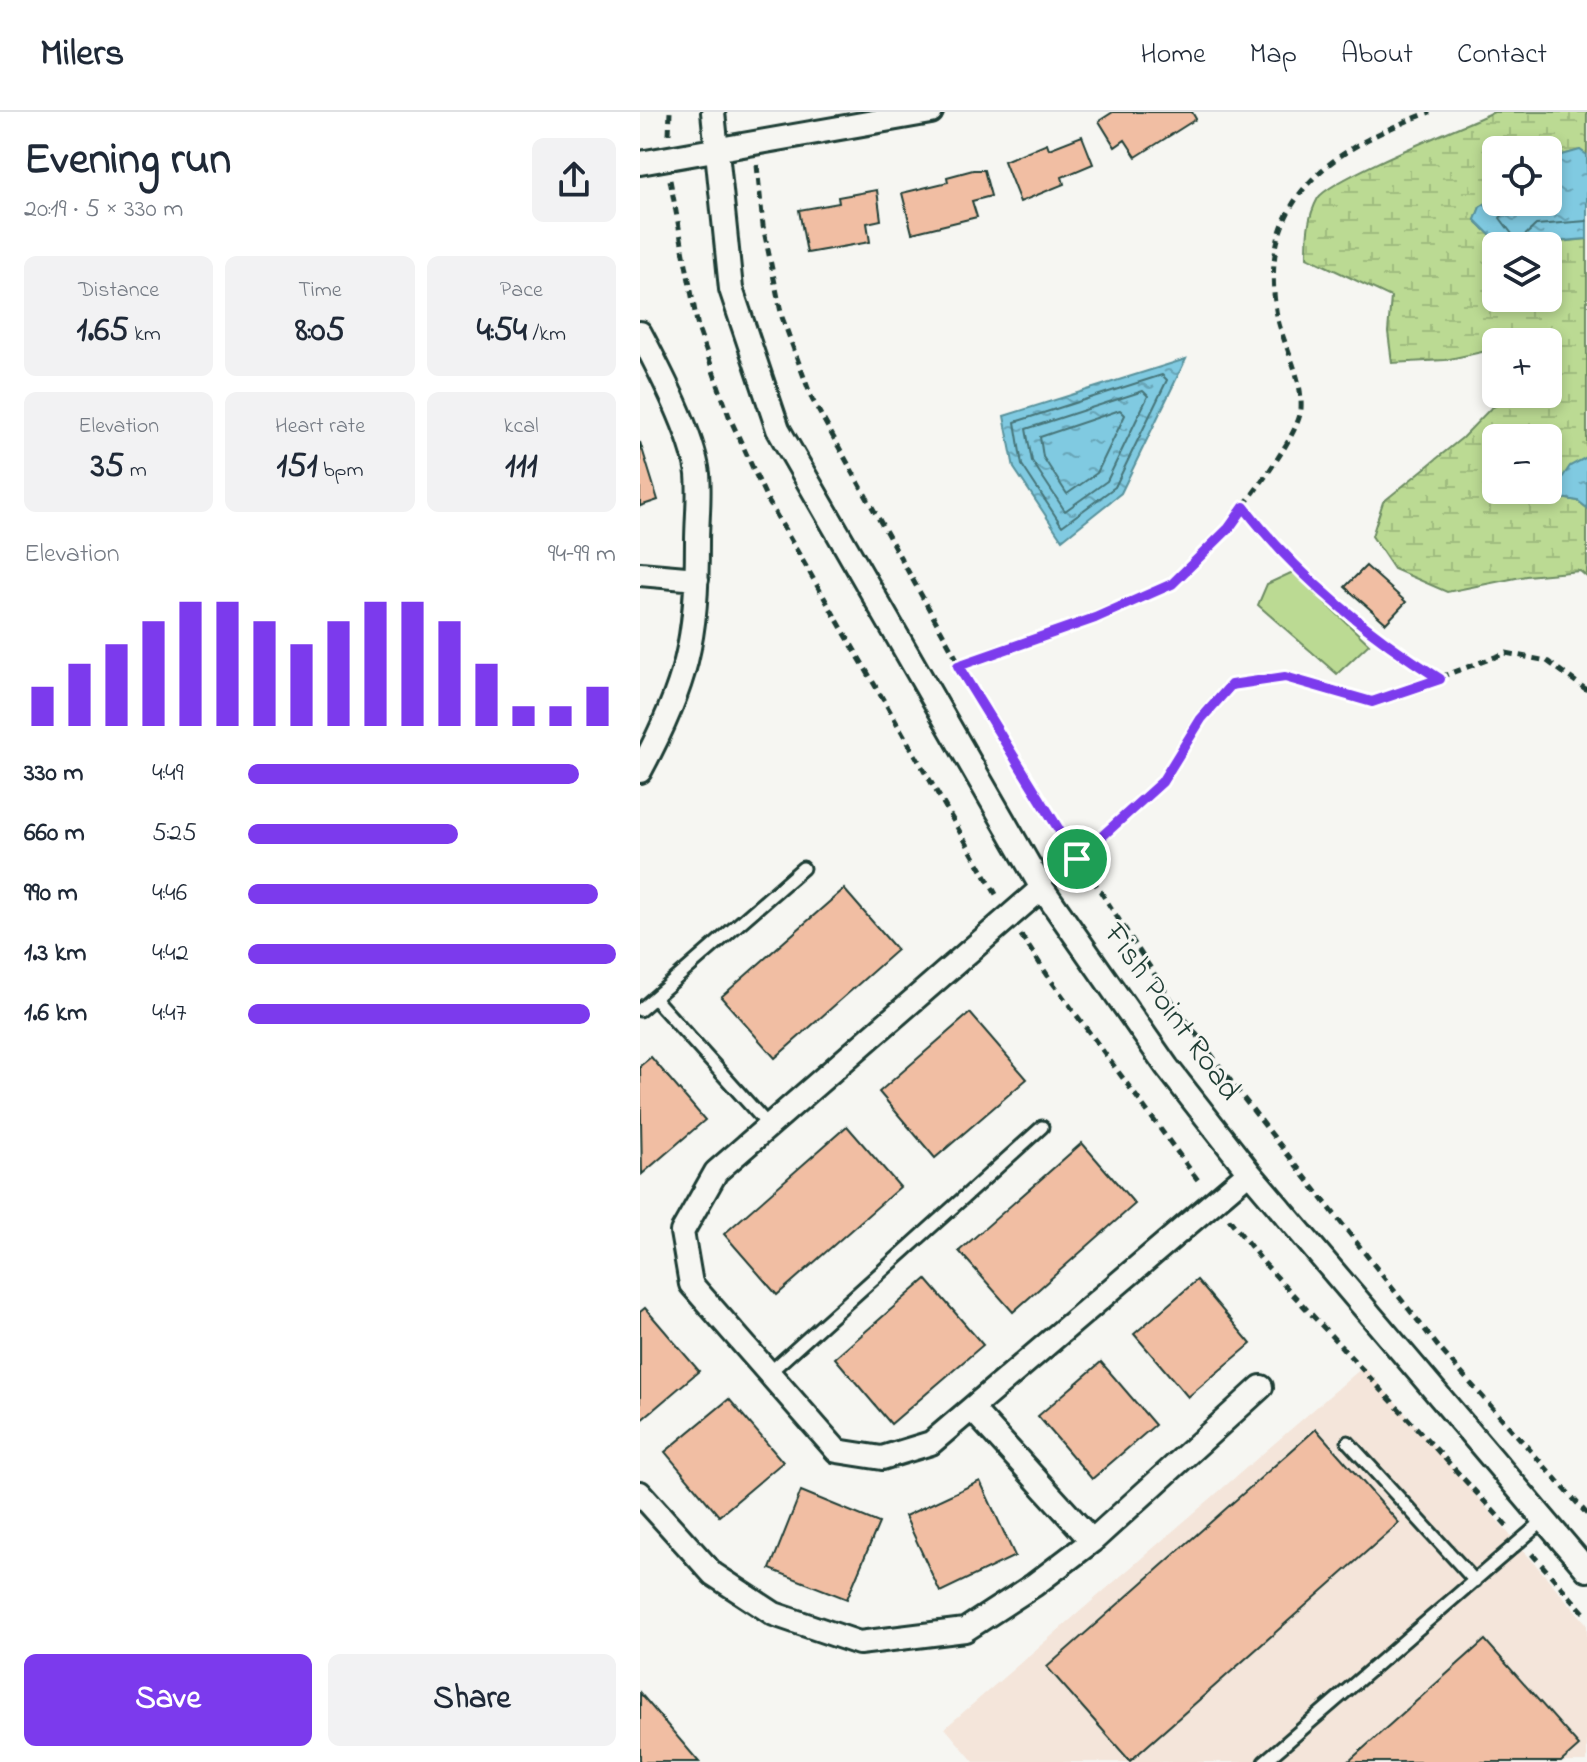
<!DOCTYPE html>
<html lang="en">
<head>
<meta charset="utf-8">
<style>
	:root { --surface:#fff; --page:#f2f2f3; --text:#1f2937; --muted:#747a83; --line:#e0e1e3; --accent:#7c3aed }
	body { margin:0; font-family:"Indie Flower",sans-serif; background:var(--page); color:var(--text); height:100vh; display:flex; flex-direction:column; font-size:30px; white-space:nowrap }
	* { box-sizing:border-box; margin:0 }
	p { font-size:26px; color:var(--muted) }
	.icon { flex:none; width:44px; height:44px; fill:none; stroke:currentColor; stroke-width:2; stroke-linecap:round; stroke-linejoin:round }
	.map { position:relative; flex:1; overflow:hidden }
	.panel { display:flex; flex-direction:column; background:var(--surface); width:640px }
	.panel>* { flex:none }
	.tools { position:absolute; left:842px; top:24px; display:grid; gap:16px }
	.tools a { display:grid; place-items:center; width:80px; height:80px; border-radius:12px; background:var(--surface); box-shadow:0 4px 12px #0003; font-size:40px }
	.pin { position:absolute; display:grid; place-items:center; width:68px; height:68px; color:#fff; margin:-34px; border:4px solid #fff; border-radius:50%; box-shadow:0 2px 8px #0007 }
	.round { display:grid; place-items:center; flex:none; width:84px; height:84px; border-radius:12px; background:var(--page) }
	.head { display:flex; align-items:center; justify-content:space-between; height:136px; padding:0 24px }
	h1 { font-size:44px; font-weight:700; line-height:60px }
	.figures { display:grid; grid-template-columns:repeat(3,1fr); gap:12px; height:136px; padding:8px 24px }
	.figures div { display:grid; align-content:center; border-radius:12px; background:var(--page); text-align:center }
	.figures b { font-size:34px; font-weight:700 }
	.figures small { font-size:22px; font-weight:400 }
	.figures p { font-size:22px }
	.chart { height:224px; padding:16px 24px }
	.chart p { display:flex; justify-content:space-between }
	.chart svg { width:100%; height:144px; margin-top:8px; stroke:var(--accent); stroke-width:6 }
	.cta { display:flex; gap:16px; margin-top:auto; padding:16px 24px }
	.cta a { flex:1; height:92px; border-radius:12px; background:var(--accent); color:#fff; font-size:32px; font-weight:700; line-height:92px; text-align:center }
	.cta a+a { background:var(--page); color:var(--text) }
	ul { padding:0 24px; list-style:none; font-size:26px }
	li { display:grid; grid-template-columns:128px 96px 1fr; align-items:center; height:60px }
	li i { height:20px; border-radius:10px; background:var(--accent) }
	header { display:flex; align-items:center; gap:48px; box-sizing:border-box; height:112px; padding:0 40px; background:var(--surface); border-bottom:2px solid var(--line) }
	header strong { font-size:38px }
	nav { display:flex; gap:44px; margin-inline-start:auto; font-size:28px }
	main { display:flex; flex:1; min-height:0 }
	.map>svg:first-child { display:block }
	.built { fill:#f4e5da }
	.green { fill:#bbda93; stroke:#6d8c64; stroke-width:2 }
	.wetland { fill:url(#wetland-marsh); stroke:#6d8c64; stroke-width:2; fill-rule:evenodd }
	.water { fill:url(#water-ripples); stroke:#59929c; stroke-width:2 }
	.lines { fill:none; stroke-linecap:round; stroke-linejoin:round }
	.shore { stroke:#467579; stroke-width:2 }
	.building { fill:#f1bea3; stroke:#1f3d34; stroke-width:2 }
	.lane-casing { stroke:#1f3d34; stroke-width:17 }
	.street-casing { stroke:#1f3d34; stroke-width:28 }
	.path { stroke:#1f3d34; stroke-width:5; stroke-dasharray:8 6; stroke-linecap:butt }
	.lane { stroke:#f6f6f2; stroke-width:11 }
	.street { stroke:#f6f6f2; stroke-width:22 }
	.route-casing { stroke:#fff; stroke-width:16 }
	.route { stroke:#7c3aed; stroke-width:10 }
	.labels { text-anchor:middle; dominant-baseline:central; stroke-width:6; stroke-linejoin:round; paint-order:stroke }
	.street-label { font-size:32px; fill:#1f3d34; stroke:#f6f6f2 }
</style>
</head>
<body>
<header>
<strong>Milers</strong>
<nav><a>Home</a><a>Map</a><a>About</a><a>Contact</a></nav>
</header>
<main>
<section class="panel">
<div class="head"><div><h1>Evening run</h1><p>20:19 · 5 × 330 m</p></div><a class="round"><svg class="icon" aria-label="share" viewBox="0 0 24 24"><path d="M12 15V3M7 8l5-5 5 5M5 13v7h14v-7"/></svg></a></div>
<div class="figures">
<div><p>Distance</p><b>1.65<small> km</small></b></div>
<div><p>Time</p><b>8:05</b></div>
<div><p>Pace</p><b>4:54<small> /km</small></b></div>
</div>
<div class="figures">
<div><p>Elevation</p><b>35<small> m</small></b></div>
<div><p>Heart rate</p><b>151<small> bpm</small></b></div>
<div><p>kcal</p><b>111</b></div>
</div>
<div class="chart"><p><span>Elevation</span>94–99 m</p>
<svg viewBox="0 0 160 44" preserveAspectRatio="none"><path d="M5 44V32M15 44V25M25 44V19M35 44V12M45 44V6M55 44V6M65 44V12M75 44V19M85 44V12M95 44V6M105 44V6M115 44V12M125 44V25M135 44V38M145 44V38M155 44V32"/></svg>
</div>
<ul>
<li><b>330 m</b>4:49<i style="width:90%"></i></li>
<li><b>660 m</b>5:25<i style="width:57%"></i></li>
<li><b>990 m</b>4:46<i style="width:95%"></i></li>
<li><b>1.3 km</b>4:42<i style="width:100%"></i></li>
<li><b>1.6 km</b>4:47<i style="width:93%"></i></li>
</ul>
<div class="cta"><a>Save</a><a>Share</a></div>
</section>
<div class="map">
<svg width="947" height="1650" viewBox="0 0 947 1650">
	<defs>
		<pattern id="wetland-marsh" width="20" height="14" patternUnits="userSpaceOnUse" patternTransform="scale(2)"><rect width="20" height="14" fill="#bbda93"/><path d="M1 5h8M5 5V1M11 12h8M15 12V8" fill="none" stroke="#a0bc7f"/></pattern>
		<pattern id="water-ripples" width="26" height="14" patternUnits="userSpaceOnUse" patternTransform="scale(2)"><rect width="26" height="14" fill="#80cae1"/><path d="M2 4q2-2 4 0t4 0M15 11q2-2 4 0t4 0" fill="none" stroke="#68a5b7"/></pattern>
	</defs>
	<rect width="100%" height="100%" fill="#f6f6f2"/>
	<filter id="ink" filterUnits="userSpaceOnUse"><feTurbulence type="fractalNoise" baseFrequency=".0125" numOctaves="2"/><feDisplacementMap in="SourceGraphic" scale="16" xChannelSelector="R" yChannelSelector="G"/><feConvolveMatrix kernelMatrix="1 2 1 2 8 2 1 2 1" color-interpolation-filters="sRGB"/></filter>
	<g filter="url(#ink)">
		<path class="built" d="M724,1254L947,1512V1650H334L305,1616Z"/>
		<path class="green" d="M653,460L729,532L697,562L618,493L627,472Z"/>
		<path class="wetland" d="M854,0H947V43L940,38L908,47V38H856V85L840,95L835,108L861,134H856V186H908V134H885L947,127V345L930,355L911,384L938,389L947,396V465L940,459L886,464L807,480L754,457L732,424L743,390L822,326L851,296L879,282H908V230H856V237L805,248L752,251L748,220L751,185L667,145C667,124 667,106 678,86C691,66 825,13 854,0ZM856,326H908V378H856Z"/>
		<path class="water" d="M940,38L947,43V127L861,134L835,108L840,95L856,85V90H908V47Z
			M546,247L481,381L422,428L374,356L364,304Z
			M947,345V396L938,389L910,384L930,354Z"/>
		<g class="lines">
			<path class="shore" d="M873,90L860,106L878,130L896,113L947,109
				M522,263L527,268L475,375L422,414L382,353L375,310Z
				M503,279L508,284L467,369L425,399L392,349L386,317Z
				M480,298L485,303L457,361L427,382L403,345L400,325Z"/>
		</g>
		<path class="building" d="M473,0H552L556,7L496,45L485,28L475,35L459,9Z
			M442,24L453,52L422,65L424,72L380,90L364,49L407,31L409,37Z
			M333,58H344L351,84L332,89L337,105L272,121L262,81L308,70L307,65Z
			M237,78L241,108L227,111L230,130L167,141L159,98L199,91L198,85Z
			M0,330L18,388L0,394Z
			M726,454L766,490L746,511L705,475Z
			M204,777L257,838L135,946L81,885Z
			M330,901L387,967L295,1046L239,980Z
			M11,945L65,1008L2,1062L0,954Z
			M207,1014L260,1075L137,1183L84,1122Z
			M442,1031L495,1092L373,1200L319,1139Z
			M286,1167L343,1233L251,1312L195,1246Z
			M557,1168L611,1232L548,1285L494,1222Z
			M5,1196L59,1259L0,1309V1200Z
			M461,1250L515,1313L452,1367L398,1304Z
			M89,1287L143,1350L79,1404L25,1340Z
			M676,1317L759,1411L490,1649L407,1555Z
			M340,1369L375,1444L300,1480L265,1404Z
			M161,1379L239,1411L207,1487L130,1457Z
			M845,1528L939,1634L921,1650H708Z
			M0,1581L59,1650H0Z"/>
		<g class="lines">
			<defs>
				<path id="lane" d="M14,886L129,1014
					M0,898L163,756
					M129,1261L402,1015
					M708,1330L835,1469
					M624,1650L903,1409"/>
				<path id="street" d="M73,0L91,177L138,317L402,776L527,955L609,1060L947,1458
					M0,51L291,0
					M0,221C19,257 53,322 58,362C60,384 57,408 57,430C57,528 47,572 0,659
					M0,462L57,467
					M402,776L76,1060L42,1120L51,1172L197,1339L242,1346L291,1331L609,1060
					M333,1298L452,1429
					M0,1381L73,1462L134,1502L219,1531L325,1518L394,1473L452,1429L621,1275"/>
			</defs>
			<use href="#lane" class="lane-casing"/>
			<use href="#street" class="street-casing"/>
			<path class="path" d="M29,22L30,0
				M117,53L123,114L142,205L172,287L366,635L534,892L601,983L800,1237L947,1402
				M30,68L58,216L89,304L127,387L357,784
				M604,395C657,464 726,521 800,567
				M318,554C376,531 437,514 494,489C506,483 522,479 532,471C563,449 658,333 661,297C663,262 641,231 636,198C618,82 695,36 790,0
				M418,762L522,670L561,607L591,573L645,565L732,590L866,541L907,549L947,578
				M381,823L410,867L560,1071
				M589,1107L623,1150L870,1417
				M892,1442L947,1504"/>
			<use href="#lane" class="lane"/>
			<use href="#street" class="street"/>
		</g>
	</g>
	<g class="lines" filter="url(#ink)">
		<defs>
			<path id="route" d="M604,395C657,464 727,521 800,567L732,590L645,565L591,573L561,607L522,670L437,747L318,554L455,506L532,472L589,416Z"/>
		</defs>
		<use href="#route" class="route-casing"/>
		<use href="#route" class="route"/>
	</g>
	<g class="labels">
		<g class="street-label">
			<text transform="translate(531 901) rotate(54)">Fish Point Road</text>
		</g>
	</g>
</svg>
<div class="tools">
<a><svg class="icon" aria-label="locate" viewBox="0 0 24 24"><circle cx="12" cy="12" r="6"/><path d="M12 2v4M12 18v4M2 12h4M18 12h4"/></svg></a>
<a><svg class="icon" aria-label="layers" viewBox="0 0 24 24"><path d="M12 4l9 5-9 5-9-5zM3 14l9 5 9-5"/></svg></a>
<a>+</a>
<a>−</a>
</div>
<div class="pin" style="left:437px;top:747px;background:#1e9e55"><svg class="icon" aria-label="arrive" viewBox="0 0 24 24"><path d="M6 21V4h12l-3 4 3 4H6"/></svg></div>
</div>
</main>
</body>
</html>
